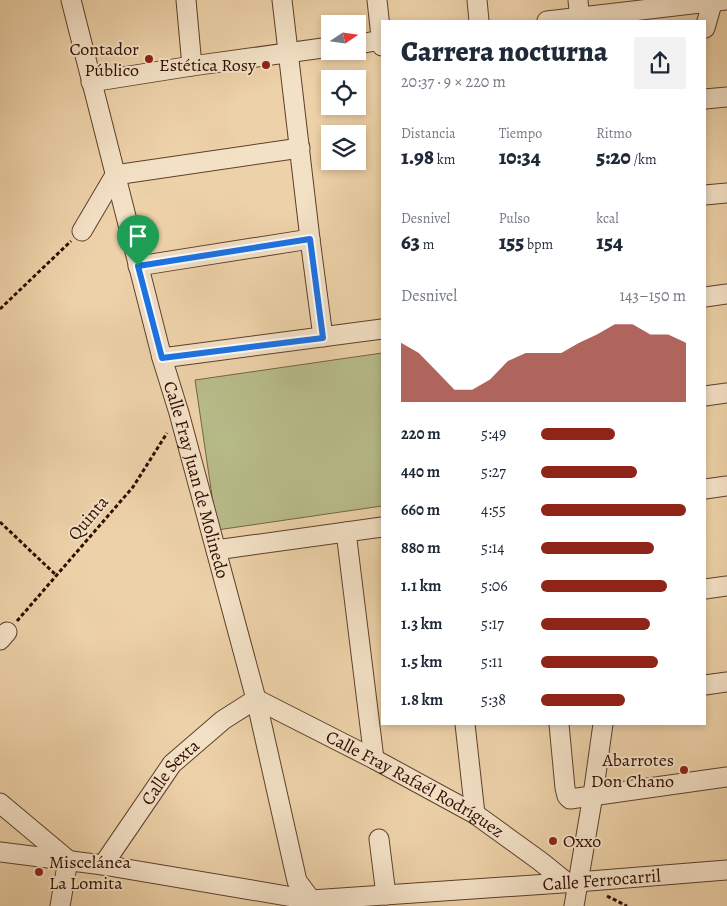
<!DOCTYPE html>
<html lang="es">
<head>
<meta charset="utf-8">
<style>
	:root { --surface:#fff; --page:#f2f2f3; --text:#1f2937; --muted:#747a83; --accent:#8f2418 }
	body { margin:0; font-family:Alegreya,serif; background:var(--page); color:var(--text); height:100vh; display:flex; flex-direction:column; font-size:19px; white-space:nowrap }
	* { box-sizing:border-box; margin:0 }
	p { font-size:16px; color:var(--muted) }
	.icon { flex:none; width:28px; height:28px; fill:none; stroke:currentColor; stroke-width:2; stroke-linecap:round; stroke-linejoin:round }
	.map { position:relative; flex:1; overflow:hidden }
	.details { position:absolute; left:381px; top:20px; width:325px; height:705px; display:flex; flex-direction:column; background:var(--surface); border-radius:0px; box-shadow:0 2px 8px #0003 }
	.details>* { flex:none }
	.needle { width:32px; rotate:77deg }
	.buttons { position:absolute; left:321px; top:15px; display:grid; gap:10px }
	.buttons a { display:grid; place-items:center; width:45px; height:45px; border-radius:0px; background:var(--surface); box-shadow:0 2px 8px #0003; font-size:25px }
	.pin { position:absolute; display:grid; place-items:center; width:42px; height:42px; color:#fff; margin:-51px -21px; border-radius:50% 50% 50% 0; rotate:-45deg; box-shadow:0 0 5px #0007 }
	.pin .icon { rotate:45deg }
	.round { display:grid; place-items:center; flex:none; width:52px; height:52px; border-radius:0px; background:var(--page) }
	.summary { display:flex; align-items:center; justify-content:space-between; height:85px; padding:0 20px }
	h1 { font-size:28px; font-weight:800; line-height:38px }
	.metrics { display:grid; grid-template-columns:repeat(3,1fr); gap:8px; height:85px; padding:5px 20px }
	.metrics div { display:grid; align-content:center }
	.metrics b { font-size:21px; font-weight:800 }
	.metrics small { font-size:14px; font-weight:400 }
	.metrics p { font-size:14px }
	.chart { height:140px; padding:10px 20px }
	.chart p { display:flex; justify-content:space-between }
	.chart svg { width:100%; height:90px; margin-top:5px; fill:var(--accent); opacity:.7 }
	ul { padding:0 20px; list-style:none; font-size:16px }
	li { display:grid; grid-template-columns:80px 60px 1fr; align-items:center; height:38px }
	li i { height:12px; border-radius:6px; background:var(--accent) }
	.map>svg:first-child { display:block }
	.green { fill:#b7bc89; stroke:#736546 }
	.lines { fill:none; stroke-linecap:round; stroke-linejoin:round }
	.minor-casing { stroke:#5e3f2c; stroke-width:21 }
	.path { stroke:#2f0e02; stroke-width:3; stroke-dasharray:4 2.5; stroke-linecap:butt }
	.minor { stroke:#f3e1c6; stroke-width:19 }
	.route-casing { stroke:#fff; stroke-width:10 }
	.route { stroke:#1a73e8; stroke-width:6 }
	.poi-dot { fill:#8f2418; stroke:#f3e1c6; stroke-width:2 }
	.labels { text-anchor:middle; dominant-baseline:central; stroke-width:4; stroke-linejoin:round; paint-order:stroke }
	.poi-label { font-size:18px; fill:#2f0e02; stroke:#f3e1c6; text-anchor:end }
	.street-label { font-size:18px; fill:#2f0e02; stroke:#f3e1c6 }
</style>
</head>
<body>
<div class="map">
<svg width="727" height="906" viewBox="0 0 727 906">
	<rect width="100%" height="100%" fill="#edd1a8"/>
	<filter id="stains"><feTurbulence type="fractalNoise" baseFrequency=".004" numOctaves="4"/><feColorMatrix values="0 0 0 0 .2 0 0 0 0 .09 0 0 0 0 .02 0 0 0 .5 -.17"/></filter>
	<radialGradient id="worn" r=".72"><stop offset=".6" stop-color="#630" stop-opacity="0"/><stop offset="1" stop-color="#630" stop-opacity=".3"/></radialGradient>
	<path class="green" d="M382,353V506L217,530L195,380Z"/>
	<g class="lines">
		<defs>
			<g id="minor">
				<path id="s1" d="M71,0L162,358L179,413L256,699L297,881L311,900L310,906"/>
				<path d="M186,0L192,66"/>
				<path d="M282,0L310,239L323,337"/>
				<path d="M377,0L382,46"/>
				<path d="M477,0L479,21"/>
				<path d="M578,0L580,21"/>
				<path d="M547,21L727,0"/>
				<path d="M705,28L713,0"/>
				<path d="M358,44L382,40"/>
				<path d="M91,82L192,66L330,47"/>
				<path d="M705,99L727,97"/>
				<path d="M705,195L727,193"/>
				<path d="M82,231L115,175L300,148"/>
				<path d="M138,266L310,239"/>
				<path d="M705,297L727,294"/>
				<path d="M162,358L382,329"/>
				<path d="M705,396L727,393"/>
				<path d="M705,489L727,486"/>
				<path d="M346,532L374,759"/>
				<path d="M216,550L382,527"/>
				<path d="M705,589L727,586"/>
				<path d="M0,640L7,632"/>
				<path d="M705,685L727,682"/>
				<path d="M465,724L475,814"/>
				<path d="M559,724L565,788L567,796L570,799L727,777"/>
				<path d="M0,803L68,860L60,906"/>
				<path d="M379,839L386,895"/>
				<path id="s2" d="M0,852L103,865L311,900L577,882L727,870"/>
				<path id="s3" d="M103,865L172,764L223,720L256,699L374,759L475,814L540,861L566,882"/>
				<path d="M574,906L593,795L603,724"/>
			</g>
		</defs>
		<use href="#minor" class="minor-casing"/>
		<path class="path" d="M0,309L71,241
			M0,522L57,576
			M17,621L133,487L167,433
			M607,896L627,906"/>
		<use href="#minor" class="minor"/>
	</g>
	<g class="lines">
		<defs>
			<path id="route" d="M310,239L323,338L162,358L138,266Z"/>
		</defs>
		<use href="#route" class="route-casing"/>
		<use href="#route" class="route"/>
	</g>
	<g class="poi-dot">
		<circle cx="149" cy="59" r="5"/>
		<circle cx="266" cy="65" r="5"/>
		<circle cx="684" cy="770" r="5"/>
		<circle cx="553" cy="841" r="5"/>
		<circle cx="39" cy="872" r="5"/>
	</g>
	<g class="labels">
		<g class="poi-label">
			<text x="139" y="49">Contador<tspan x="139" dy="21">Público</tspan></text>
			<text x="256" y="65">Estética Rosy</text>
			<text x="674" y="760">Abarrotes<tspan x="674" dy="21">Don Chano</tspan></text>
			<text x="563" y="841" text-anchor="start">Oxxo</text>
			<text x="49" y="862" text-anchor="start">Miscelánea<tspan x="49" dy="21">La Lomita</tspan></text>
		</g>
		<g class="street-label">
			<text stroke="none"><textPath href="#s1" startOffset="496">Calle Fray Juan de Molinedo</textPath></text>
			<text transform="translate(88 518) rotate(-50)">Quinta</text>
			<text stroke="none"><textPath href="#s3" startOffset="115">Calle Sexta</textPath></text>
			<text stroke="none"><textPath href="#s3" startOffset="409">Calle Fray Rafaél Rodríguez</textPath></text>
			<text stroke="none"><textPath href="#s2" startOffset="606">Calle Ferrocarril</textPath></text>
		</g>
	</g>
	<rect width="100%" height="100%" filter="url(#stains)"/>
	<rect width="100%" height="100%" fill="url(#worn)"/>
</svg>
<div class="buttons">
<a><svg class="needle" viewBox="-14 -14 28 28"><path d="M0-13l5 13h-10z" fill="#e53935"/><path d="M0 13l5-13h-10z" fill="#747a83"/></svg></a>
<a><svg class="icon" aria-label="locate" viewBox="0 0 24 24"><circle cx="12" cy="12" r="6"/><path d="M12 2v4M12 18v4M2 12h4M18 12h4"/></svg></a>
<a><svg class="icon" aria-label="layers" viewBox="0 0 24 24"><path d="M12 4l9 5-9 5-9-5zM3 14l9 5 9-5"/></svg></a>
</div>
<div class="pin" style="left:138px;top:266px;background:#1e9e55"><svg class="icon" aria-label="arrive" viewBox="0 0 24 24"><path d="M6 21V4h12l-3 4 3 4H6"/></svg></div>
<section class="details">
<div class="summary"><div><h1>Carrera nocturna</h1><p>20:37 · 9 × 220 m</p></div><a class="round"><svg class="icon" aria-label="share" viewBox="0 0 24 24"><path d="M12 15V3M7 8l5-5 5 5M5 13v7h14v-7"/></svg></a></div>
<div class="metrics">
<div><p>Distancia</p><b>1.98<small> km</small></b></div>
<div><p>Tiempo</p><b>10:34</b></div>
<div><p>Ritmo</p><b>5:20<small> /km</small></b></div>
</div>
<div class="metrics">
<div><p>Desnivel</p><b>63<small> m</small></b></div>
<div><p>Pulso</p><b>155<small> bpm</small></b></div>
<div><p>kcal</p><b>154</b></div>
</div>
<div class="chart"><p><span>Desnivel</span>143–150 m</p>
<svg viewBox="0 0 160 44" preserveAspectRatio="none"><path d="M0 44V15L10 20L20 29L30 38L40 38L50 33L60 24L70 20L80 20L90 20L100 15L110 11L120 6L130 6L140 11L150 11L160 15V44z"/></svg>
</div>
<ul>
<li><b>220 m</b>5:49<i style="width:51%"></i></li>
<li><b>440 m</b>5:27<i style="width:66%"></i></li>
<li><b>660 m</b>4:55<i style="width:100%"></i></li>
<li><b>880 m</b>5:14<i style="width:78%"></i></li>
<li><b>1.1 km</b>5:06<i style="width:87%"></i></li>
<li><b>1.3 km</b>5:17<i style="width:75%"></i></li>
<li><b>1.5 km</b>5:11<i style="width:81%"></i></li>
<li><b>1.8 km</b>5:38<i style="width:58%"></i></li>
</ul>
</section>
</div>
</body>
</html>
